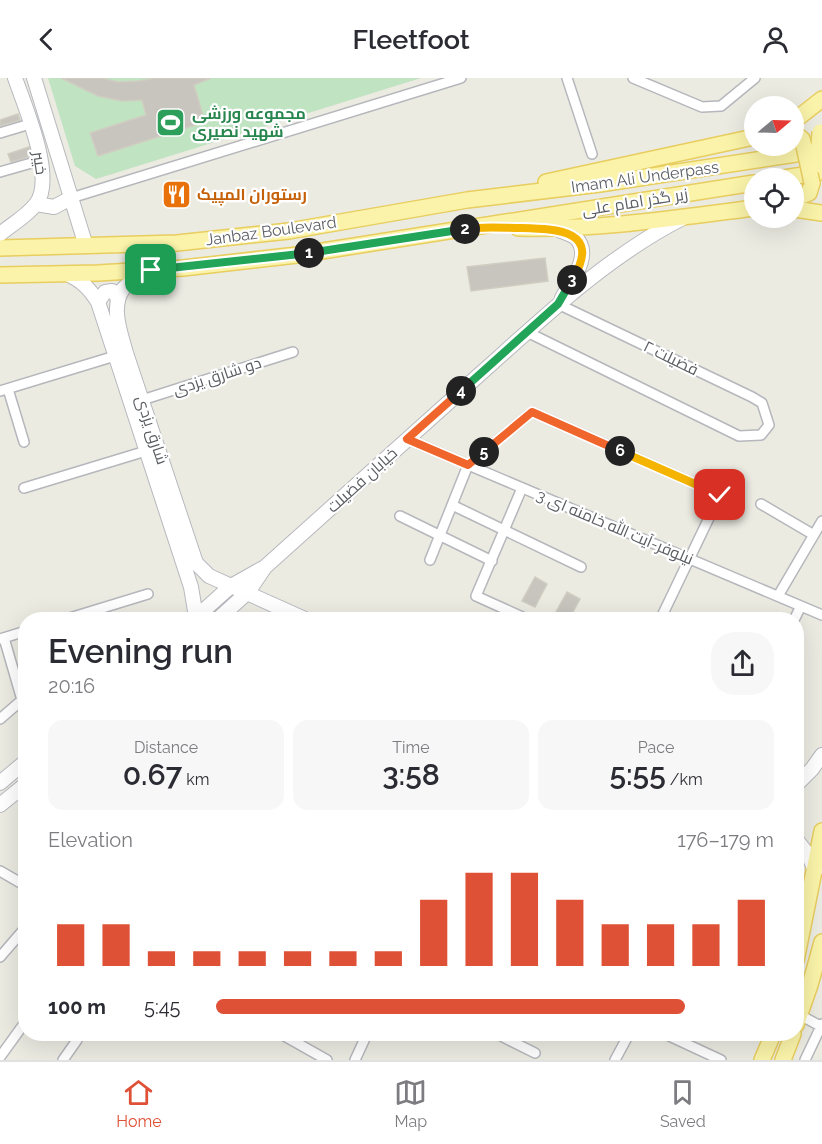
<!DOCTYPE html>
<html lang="en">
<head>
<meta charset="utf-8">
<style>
	:root { --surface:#fff; --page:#f7f7f7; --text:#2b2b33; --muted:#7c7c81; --line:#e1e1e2; --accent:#de5136 }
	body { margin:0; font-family:Raleway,Cairo,sans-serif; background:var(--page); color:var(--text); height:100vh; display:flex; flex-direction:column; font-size:22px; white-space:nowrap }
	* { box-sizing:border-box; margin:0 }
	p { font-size:20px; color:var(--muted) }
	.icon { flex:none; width:33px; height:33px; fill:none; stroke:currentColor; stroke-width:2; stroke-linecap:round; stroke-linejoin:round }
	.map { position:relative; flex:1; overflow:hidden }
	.side { position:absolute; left:18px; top:534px; width:786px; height:429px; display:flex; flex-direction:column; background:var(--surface); border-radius:24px; box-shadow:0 6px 24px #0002 }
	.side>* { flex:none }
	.needle { width:39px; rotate:71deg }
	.controls { position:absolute; left:744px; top:18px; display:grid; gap:12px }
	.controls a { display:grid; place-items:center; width:60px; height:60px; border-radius:50%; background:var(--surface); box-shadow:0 6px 24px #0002; font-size:30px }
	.pin { position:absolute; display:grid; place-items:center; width:51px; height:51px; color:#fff; margin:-26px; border-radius:12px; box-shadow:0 3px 9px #0006 }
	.km { position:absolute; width:30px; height:30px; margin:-15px; border-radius:50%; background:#222; color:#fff; font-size:16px; line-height:30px; text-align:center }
	.round { display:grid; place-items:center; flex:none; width:63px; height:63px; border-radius:24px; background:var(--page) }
	.headline { display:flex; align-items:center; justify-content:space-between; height:102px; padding:0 30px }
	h1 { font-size:33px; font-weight:600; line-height:45px }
	.figures { display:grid; grid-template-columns:repeat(3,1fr); gap:9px; height:102px; padding:6px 30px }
	.figures div { display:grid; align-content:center; border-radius:15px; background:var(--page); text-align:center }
	.figures b { font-size:30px; font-weight:600 }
	.figures small { font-size:16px; font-weight:400 }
	.figures p { font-size:16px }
	.chart { height:168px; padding:12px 30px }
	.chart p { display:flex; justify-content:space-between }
	.chart svg { width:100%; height:108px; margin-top:6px; stroke:var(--accent); stroke-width:6 }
	ul { padding:0 30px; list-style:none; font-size:20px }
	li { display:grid; grid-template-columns:96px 72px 1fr; align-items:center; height:45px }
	li i { height:15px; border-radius:8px; background:var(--accent) }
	header { display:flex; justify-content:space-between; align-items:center; height:78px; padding:0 30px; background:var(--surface); font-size:27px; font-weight:600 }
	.tab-bar { display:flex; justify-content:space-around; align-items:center; height:84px; border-top:2px solid var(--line); background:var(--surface); font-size:16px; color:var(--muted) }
	.tab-bar a { display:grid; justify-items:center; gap:3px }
	.tab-bar .on { color:var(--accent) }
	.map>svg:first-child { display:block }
	.green { fill:#c0e3c2 }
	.building { fill:#c8c5bf; stroke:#d0cdc1; stroke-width:1.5 }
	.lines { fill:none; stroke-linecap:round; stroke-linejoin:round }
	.street-casing { stroke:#b5b7bc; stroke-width:12 }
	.secondary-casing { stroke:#b6b8be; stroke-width:16 }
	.primary-casing { stroke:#e8cd5f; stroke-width:18 }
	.street { stroke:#fff; stroke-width:9 }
	.secondary { stroke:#fff; stroke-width:14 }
	.primary { stroke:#faf3a9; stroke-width:15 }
	.primary-bridge-casing { stroke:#e8cd5f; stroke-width:18; stroke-linecap:butt }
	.primary-bridge { stroke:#faf3a9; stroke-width:15 }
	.split-1-casing { stroke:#fff; stroke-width:12 }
	.split-2-casing { stroke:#fff; stroke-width:12 }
	.split-3-casing { stroke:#fff; stroke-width:12 }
	.split-4-casing { stroke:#fff; stroke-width:12 }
	.split-5-casing { stroke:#fff; stroke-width:12 }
	.split-6-casing { stroke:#fff; stroke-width:12 }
	.split-7-casing { stroke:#fff; stroke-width:12 }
	.split-1 { stroke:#22a559; stroke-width:8 }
	.split-2 { stroke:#22a559; stroke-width:8 }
	.split-3 { stroke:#f5b400; stroke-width:8 }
	.split-4 { stroke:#22a559; stroke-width:8 }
	.split-5 { stroke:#f0652b; stroke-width:8 }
	.split-6 { stroke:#f0652b; stroke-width:8 }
	.split-7 { stroke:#f5b400; stroke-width:8 }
	.labels { text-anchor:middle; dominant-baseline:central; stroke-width:4.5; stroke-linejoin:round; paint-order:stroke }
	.leisure-label { font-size:16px; font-weight:bold; fill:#27864d; stroke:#fff; text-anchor:start }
	.street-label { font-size:16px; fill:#5a5d62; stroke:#fff }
	.food-label { font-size:16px; font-weight:bold; fill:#c56008; stroke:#fff; text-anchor:start }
</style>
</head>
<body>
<header><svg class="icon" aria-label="back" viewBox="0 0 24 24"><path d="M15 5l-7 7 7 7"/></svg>Fleetfoot<svg class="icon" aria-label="person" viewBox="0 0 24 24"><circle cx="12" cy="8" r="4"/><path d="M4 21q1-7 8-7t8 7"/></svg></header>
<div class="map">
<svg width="822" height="982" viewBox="0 0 822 982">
	<rect width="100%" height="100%" fill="#ecebe2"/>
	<path class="green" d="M48,0H421L96,101L75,88Z"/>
	<path class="building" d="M61,0H102L118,4L138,3L156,0H211L194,7L205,44L98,78L90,55L146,37L142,22L122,23L98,18Z
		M18,36L20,42L0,48V42Z
		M29,69L31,78L11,84L8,76Z
		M545,180L548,203L471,213L467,189Z
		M535,499L547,506L535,529L522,523Z
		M567,514L580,521L569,541L556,534Z"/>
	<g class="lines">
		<defs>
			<path id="street" d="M567,0L592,76
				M633,0L702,29L721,28L755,0
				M0,55L30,46
				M0,94L42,82
				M71,120L461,0
				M527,254L739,358L761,357L769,347L762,325L752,319L558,226
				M8,311L24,364
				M0,313L115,278
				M142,322L293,274
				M407,361L822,537
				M24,410L146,373
				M522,410L476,518L529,542
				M761,426L814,457
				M452,427L581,489
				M400,438L492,483
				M430,482L468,387L532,334L720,417L660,542
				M778,518L822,443
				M63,542L148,516
				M794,542L801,528
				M0,561L26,553
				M0,641L22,622L4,560
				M0,793L26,808
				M0,879L26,849
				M800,937L822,949
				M281,956L327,982
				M497,956L535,975
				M665,956L721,982
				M0,979L26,943
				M63,982L77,962
				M355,982L367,956
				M615,982L629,956
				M805,982L822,946"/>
			<path id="secondary" d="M34,0L86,168
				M36,126L54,129L71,120
				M557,151C563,154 570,156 575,159C594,176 570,205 562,220
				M0,156C11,147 27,138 36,126C56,100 25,29 15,0
				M151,192C142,197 130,203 123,211C110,229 121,256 126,275L196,485L209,498L307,542
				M67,196C82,203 89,210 98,224L191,509L196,539
				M98,224L105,214L112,213L116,215L118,223
				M193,542L231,508L263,490
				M217,542L248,514L265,489C336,425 408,361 479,297C542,241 605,180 681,141
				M0,705L26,683
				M796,707L812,691L822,677
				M0,727L26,706
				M796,761L809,778L815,793"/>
			<path id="primary" d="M794,43L822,21
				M794,55L802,61L804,68
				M784,100L822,94
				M546,104L754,59
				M794,121L809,115L812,105
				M794,131L822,135
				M518,150C597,152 677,140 754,130
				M0,170L177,165L289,153L467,122L600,106L816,73
				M0,197L98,195L183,190L297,177L754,105
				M796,883L822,753
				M796,947L810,907L822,864
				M762,982L773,956
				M783,982L793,956"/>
		</defs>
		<use href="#street" class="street-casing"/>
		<use href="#secondary" class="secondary-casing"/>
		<use href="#primary" class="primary-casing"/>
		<use href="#street" class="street"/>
		<use href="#secondary" class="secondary"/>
		<use href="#primary" class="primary"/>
		<defs>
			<path id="primary-bridge" d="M820,54L819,67L822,88
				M804,68L812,105"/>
		</defs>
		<use href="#primary-bridge" class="primary-bridge-casing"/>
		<use href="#primary-bridge" class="primary-bridge"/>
	</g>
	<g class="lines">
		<defs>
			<path id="split-1" d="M151,192L309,175"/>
			<path id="split-2" d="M309,175L465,151"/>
			<path id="split-3" d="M465,151C484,148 503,150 521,150C557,151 603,152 572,202"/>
			<path id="split-4" d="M461,313L558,226L572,202"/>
			<path id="split-5" d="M461,313L407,361L468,387L484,374"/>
			<path id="split-6" d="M484,374L532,334L620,373"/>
			<path id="split-7" d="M620,373L720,417"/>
		</defs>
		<use href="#split-1" class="split-1-casing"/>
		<use href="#split-2" class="split-2-casing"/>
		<use href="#split-3" class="split-3-casing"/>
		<use href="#split-4" class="split-4-casing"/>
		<use href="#split-5" class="split-5-casing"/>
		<use href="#split-6" class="split-6-casing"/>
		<use href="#split-7" class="split-7-casing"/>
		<use href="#split-1" class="split-1"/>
		<use href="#split-2" class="split-2"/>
		<use href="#split-3" class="split-3"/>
		<use href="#split-4" class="split-4"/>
		<use href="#split-5" class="split-5"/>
		<use href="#split-6" class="split-6"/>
		<use href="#split-7" class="split-7"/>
	</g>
	<defs>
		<symbol id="stadium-square" viewBox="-11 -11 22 22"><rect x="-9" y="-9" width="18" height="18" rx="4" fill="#2e9e5b" stroke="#fff"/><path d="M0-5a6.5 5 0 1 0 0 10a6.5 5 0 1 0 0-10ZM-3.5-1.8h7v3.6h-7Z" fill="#fff"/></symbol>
		<symbol id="restaurant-square" viewBox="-11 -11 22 22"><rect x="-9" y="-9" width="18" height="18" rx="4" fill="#e8710a" stroke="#fff"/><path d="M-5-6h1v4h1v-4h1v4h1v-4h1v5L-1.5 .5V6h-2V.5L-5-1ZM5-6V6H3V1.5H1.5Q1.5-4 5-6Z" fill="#fff"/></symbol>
	</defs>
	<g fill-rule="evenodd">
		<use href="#stadium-square" x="154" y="28" width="33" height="33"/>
		<use href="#restaurant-square" x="160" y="100" width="33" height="33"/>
	</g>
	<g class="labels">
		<g class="leisure-label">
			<text x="192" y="35">مجموعه ورزشی<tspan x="192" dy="18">شهید نصیری</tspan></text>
		</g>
		<g class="street-label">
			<text transform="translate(40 85) rotate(82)">خیبر</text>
			<text transform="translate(645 99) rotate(-8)">Imam Ali Underpass</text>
			<text transform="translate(635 124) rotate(-9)">زیر گذر امام علی</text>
			<text transform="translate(271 153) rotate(-8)">Janbaz Boulevard</text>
			<text transform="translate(671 280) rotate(26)">فضیلت ۲</text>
			<text transform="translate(217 298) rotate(-18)">دو شارق یزدی</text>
			<text transform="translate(152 352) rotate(72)">شارق یزدی</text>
			<text transform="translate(362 402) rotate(-42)">خیابان فضیلت</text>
			<text transform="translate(615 449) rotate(23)">نیلوفر-آیت الله خامنه ای 3</text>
		</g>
		<g class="food-label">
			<text x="197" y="116">رستوران المپیک</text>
		</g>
	</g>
</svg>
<div class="controls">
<a><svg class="needle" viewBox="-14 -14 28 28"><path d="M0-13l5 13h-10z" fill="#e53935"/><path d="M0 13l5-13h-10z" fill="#7c7c81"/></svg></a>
<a><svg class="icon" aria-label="locate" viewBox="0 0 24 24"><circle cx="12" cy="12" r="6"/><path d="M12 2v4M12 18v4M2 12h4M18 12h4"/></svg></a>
</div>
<div class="pin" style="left:151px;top:192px;background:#1e9e55"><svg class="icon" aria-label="arrive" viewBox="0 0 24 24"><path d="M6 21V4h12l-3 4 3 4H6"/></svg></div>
<div class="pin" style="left:720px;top:417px;background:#d93025"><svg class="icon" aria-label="check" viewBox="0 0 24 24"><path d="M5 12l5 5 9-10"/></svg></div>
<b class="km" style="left:309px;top:175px">1</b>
<b class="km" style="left:465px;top:151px">2</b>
<b class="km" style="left:572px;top:202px">3</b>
<b class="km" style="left:461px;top:313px">4</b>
<b class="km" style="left:484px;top:374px">5</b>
<b class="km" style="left:620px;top:373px">6</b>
<section class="side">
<div class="headline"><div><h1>Evening run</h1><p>20:16</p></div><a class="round"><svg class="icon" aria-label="share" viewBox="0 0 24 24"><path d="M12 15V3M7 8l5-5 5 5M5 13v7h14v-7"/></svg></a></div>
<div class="figures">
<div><p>Distance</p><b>0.67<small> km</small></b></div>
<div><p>Time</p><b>3:58</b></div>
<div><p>Pace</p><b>5:55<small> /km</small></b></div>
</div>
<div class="chart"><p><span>Elevation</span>176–179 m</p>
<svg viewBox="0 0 160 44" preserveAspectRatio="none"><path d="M5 44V27M15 44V27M25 44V38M35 44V38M45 44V38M55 44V38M65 44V38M75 44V38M85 44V17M95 44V6M105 44V6M115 44V17M125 44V27M135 44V27M145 44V27M155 44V17"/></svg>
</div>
<ul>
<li><b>100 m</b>5:45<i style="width:84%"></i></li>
</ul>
</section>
</div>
<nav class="tab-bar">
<a class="on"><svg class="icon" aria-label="home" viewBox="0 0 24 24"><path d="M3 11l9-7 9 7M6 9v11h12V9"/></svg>Home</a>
<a><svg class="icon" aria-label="map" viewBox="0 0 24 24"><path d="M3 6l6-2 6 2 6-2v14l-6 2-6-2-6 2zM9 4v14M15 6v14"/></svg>Map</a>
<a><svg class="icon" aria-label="saved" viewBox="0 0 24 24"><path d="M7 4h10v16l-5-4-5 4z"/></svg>Saved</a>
</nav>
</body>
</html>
